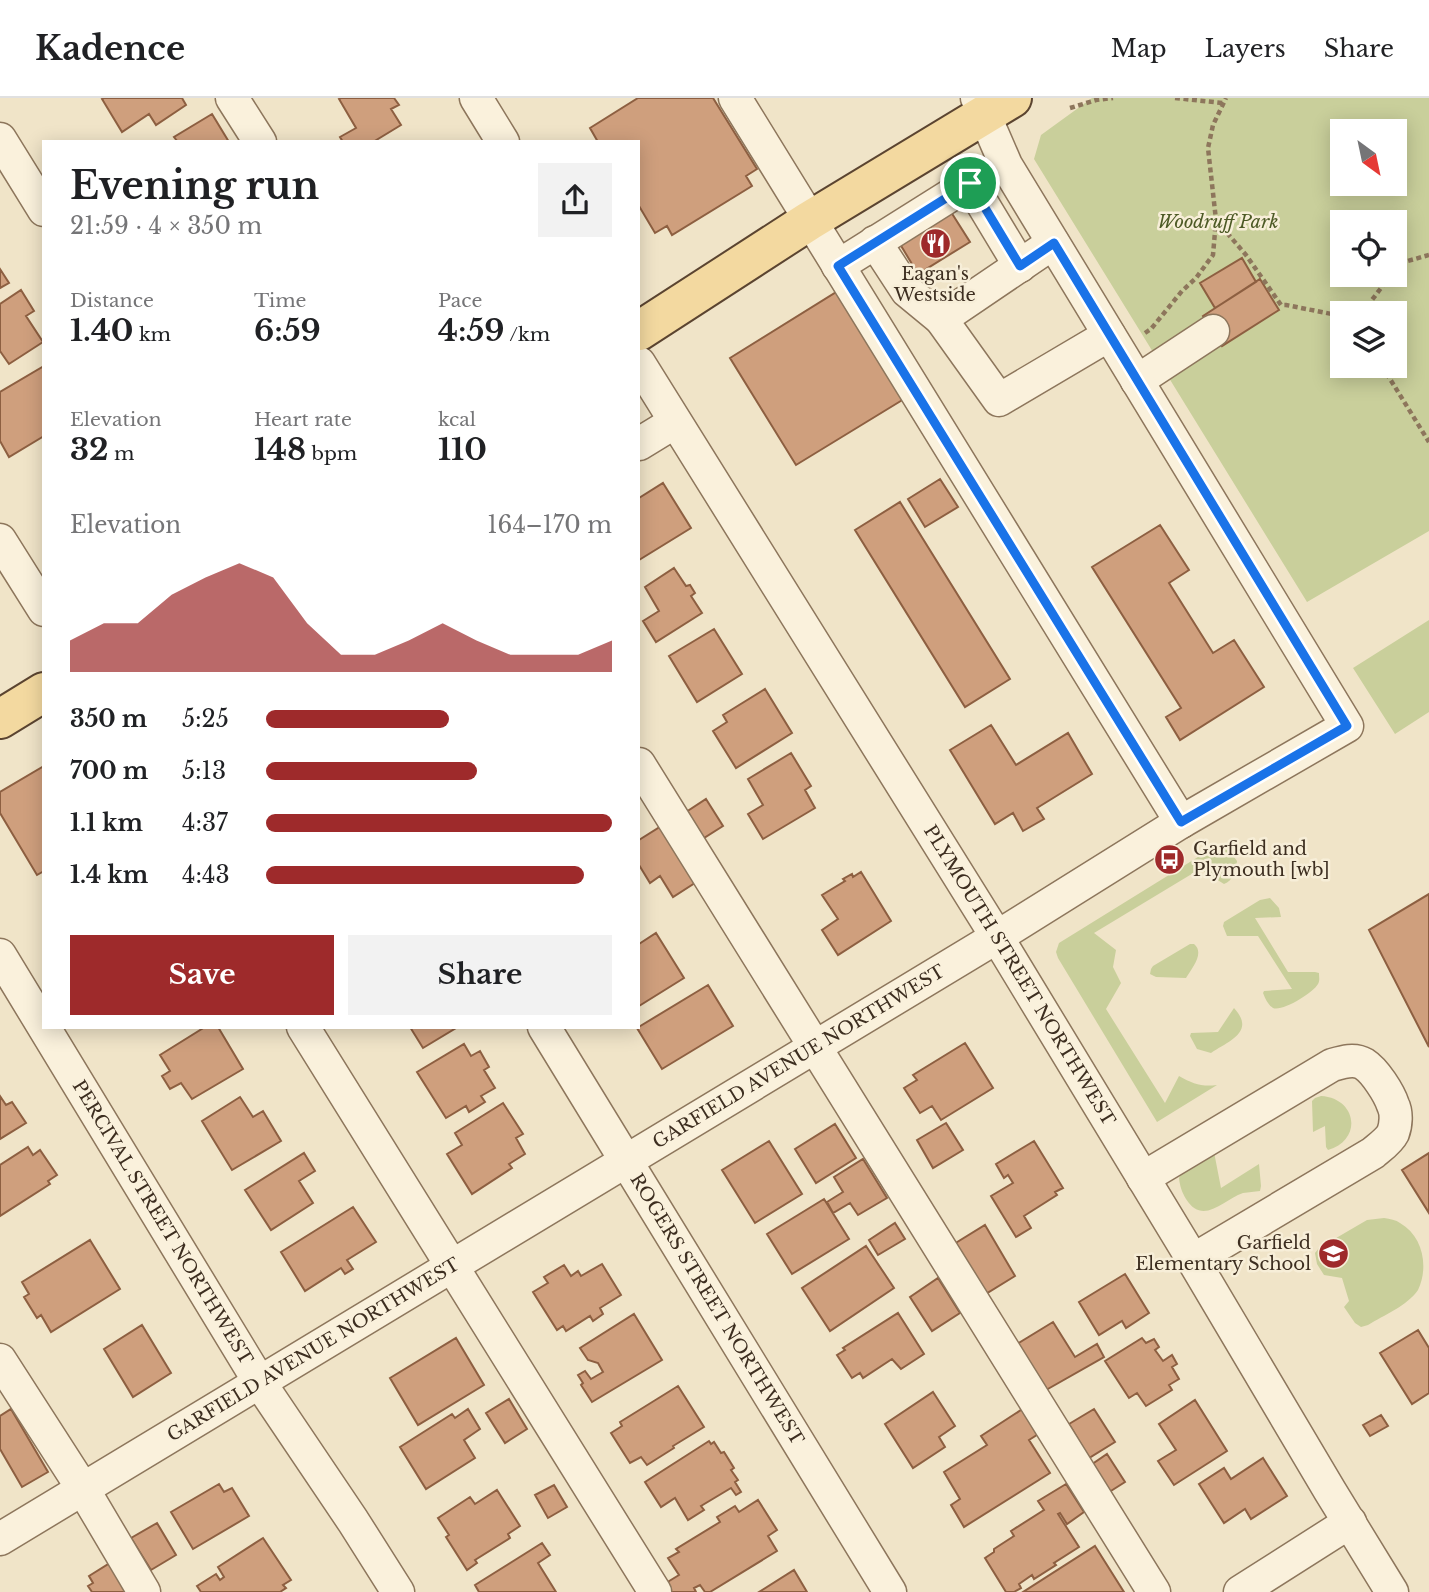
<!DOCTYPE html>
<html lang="en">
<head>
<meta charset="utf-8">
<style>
	:root { --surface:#fff; --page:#f2f2f2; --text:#202124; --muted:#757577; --line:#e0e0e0; --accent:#9e2a2b }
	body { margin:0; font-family:"Libre Baskerville",serif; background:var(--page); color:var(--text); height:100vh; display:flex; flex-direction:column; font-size:26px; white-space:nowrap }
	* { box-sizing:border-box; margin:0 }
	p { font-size:23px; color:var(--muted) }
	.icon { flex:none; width:38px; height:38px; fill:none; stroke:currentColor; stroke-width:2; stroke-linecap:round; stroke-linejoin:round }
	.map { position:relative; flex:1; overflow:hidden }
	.details { position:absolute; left:42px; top:42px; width:598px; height:889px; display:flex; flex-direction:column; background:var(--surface); border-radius:0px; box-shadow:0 4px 18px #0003 }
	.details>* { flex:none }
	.needle { width:46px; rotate:147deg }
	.buttons { position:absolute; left:1330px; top:21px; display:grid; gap:14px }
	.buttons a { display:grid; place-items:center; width:77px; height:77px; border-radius:0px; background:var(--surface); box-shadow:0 4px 18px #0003; font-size:35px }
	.pin { position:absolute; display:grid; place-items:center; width:60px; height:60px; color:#fff; margin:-30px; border:4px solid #fff; border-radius:50%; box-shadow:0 2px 7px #0007 }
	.round { display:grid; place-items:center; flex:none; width:74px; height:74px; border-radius:0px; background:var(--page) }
	.head { display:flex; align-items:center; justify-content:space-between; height:119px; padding:0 28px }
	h1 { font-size:38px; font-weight:800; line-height:52px }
	.metrics { display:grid; grid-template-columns:repeat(3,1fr); gap:10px; height:119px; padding:7px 28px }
	.metrics div { display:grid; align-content:center }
	.metrics b { font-size:30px; font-weight:800 }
	.metrics small { font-size:19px; font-weight:400 }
	.metrics p { font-size:19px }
	.chart { height:196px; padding:14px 28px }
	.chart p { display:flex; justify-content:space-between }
	.chart svg { width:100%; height:126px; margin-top:7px; fill:var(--accent); opacity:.7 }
	.button { display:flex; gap:14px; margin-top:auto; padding:14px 28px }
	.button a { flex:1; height:80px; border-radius:0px; background:var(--accent); color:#fff; font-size:28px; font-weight:800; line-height:80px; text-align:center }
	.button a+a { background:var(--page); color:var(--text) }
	ul { padding:0 28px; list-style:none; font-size:23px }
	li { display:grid; grid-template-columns:112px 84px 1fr; align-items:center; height:52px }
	li i { height:18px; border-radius:9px; background:var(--accent) }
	header { display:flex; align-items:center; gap:42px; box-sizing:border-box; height:98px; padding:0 35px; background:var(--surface); border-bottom:2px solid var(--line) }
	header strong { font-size:33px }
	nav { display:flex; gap:38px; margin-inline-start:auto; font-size:24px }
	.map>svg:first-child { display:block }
	.green { fill:#c9cf9b; fill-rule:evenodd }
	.building { fill:#cf9f7d; stroke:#8d5f41; stroke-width:2 }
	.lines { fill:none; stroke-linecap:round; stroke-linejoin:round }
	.minor-casing { stroke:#8d765c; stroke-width:35 }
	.major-casing { stroke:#5b4430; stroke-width:42 }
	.path { stroke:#8d765c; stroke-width:4.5; stroke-dasharray:5 3.5; stroke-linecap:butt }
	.minor { stroke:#faf1dc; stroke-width:32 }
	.major { stroke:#f3d9a0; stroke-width:38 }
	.route-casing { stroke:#fff; stroke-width:14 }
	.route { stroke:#1a73e8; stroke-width:9 }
	.labels { text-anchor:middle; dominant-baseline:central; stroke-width:5; stroke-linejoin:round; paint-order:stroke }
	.park-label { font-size:18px; font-style:italic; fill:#4d5a26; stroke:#f7eed8 }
	.poi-label { font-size:18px; fill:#3d2e20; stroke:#f7eed8 }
	.street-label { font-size:18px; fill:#3d2e20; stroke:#f7eed8 }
</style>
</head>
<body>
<header>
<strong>Kadence</strong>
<nav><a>Map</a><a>Layers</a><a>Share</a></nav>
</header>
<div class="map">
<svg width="1429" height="1494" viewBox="0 0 1429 1494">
	<rect width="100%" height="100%" fill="#f0e4c8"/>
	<path class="green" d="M1092,0H1429V433L1307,504L1034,61L1041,37ZM1342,33H1395V86H1342ZM1342,124H1395V177H1342ZM1342,215H1395V268H1342Z
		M1429,522V614L1395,636L1353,570Z
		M1219,746L1231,755L1237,763C1236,772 1233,783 1224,786L1200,771L1094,835L1116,852L1113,869L1121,885L1106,911L1165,1005L1179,978C1193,986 1202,989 1217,987L1157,1024L1058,860L1056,854L1059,845Z
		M1270,800L1279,810L1281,819L1255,820L1288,874H1315L1319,875C1319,880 1320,882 1318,886C1313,895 1282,914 1273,910C1268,907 1265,900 1263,895L1264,893L1292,891L1258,838H1227L1223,828L1224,824L1260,802Z
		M1190,846H1194C1205,855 1192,870 1186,880L1156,879L1150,876L1151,871L1153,868Z
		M1234,910C1256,934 1229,943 1211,955L1197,951L1190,938L1191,935L1218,934Z
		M1321,998C1357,1000 1363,1042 1328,1052L1326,1049L1325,1028L1313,1034L1312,1003L1315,1000Z
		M1214,1054L1221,1090L1259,1066L1261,1088L1260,1093C1254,1094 1249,1094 1243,1095C1223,1102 1203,1128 1186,1101C1182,1094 1180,1089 1179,1080L1184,1071Z
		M1384,1120C1390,1121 1396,1122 1400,1125C1423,1138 1429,1169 1418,1192C1407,1208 1384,1217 1368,1227L1361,1229L1355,1225L1344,1209L1349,1203L1342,1180L1324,1177L1317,1166L1315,1155L1319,1150L1367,1122Z"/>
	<path class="building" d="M104,0H182L186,7L156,27L149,16L122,34L102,1Z
		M341,0H394L399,7L391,11L401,27L373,44H343L340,39L356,30L339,1Z
		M638,0H713L757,71L746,78L752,88L672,137L667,128L655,135L639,108V44H598L590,30Z
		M212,16L229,44H178L174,39Z
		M951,114L970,144L918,176L900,146Z
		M1242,160L1256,184L1215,210L1200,185Z
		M0,171L9,185L0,190Z
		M1260,181L1279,212L1222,248L1203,218Z
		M21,192L34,213L26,218L43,244L9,266L0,253V206Z
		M838,193L904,301L796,367L730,260Z
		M44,268V338L9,359L0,343V294Z
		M940,381L958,409L925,429L908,401Z
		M663,385L691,430L639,462V400Z
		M900,404L1010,581L965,609L855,432Z
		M1160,427L1189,472L1169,485L1213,555L1234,542L1264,589L1180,642L1166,619L1181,610L1092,469Z
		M674,470L686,488L690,487L695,495L691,498L702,515L656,544L643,523L659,513L645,489Z
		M714,531L742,576L697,604L669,558Z
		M765,591L792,635L736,670L713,633L727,624L723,617Z
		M991,627L1016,667L1068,635L1092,676L1037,710L1044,721L1023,733L1013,715L995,726L950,652Z
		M791,655L811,688L805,692L815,710L763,741L748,716L763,707L748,681Z
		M44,668V773L37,777L0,715V694Z
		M706,701L723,728L696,745L680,718Z
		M663,727L698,783L673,799L660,778L650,785L639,767V742Z
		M861,774L891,823L838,857L822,832L838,821L822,797L845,783L843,781L852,776L853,779Z
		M1429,796V949L1369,832Z
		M656,835L684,880L639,908V846Z
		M708,887L733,928L662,971L637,930Z
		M205,929H218L243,971L192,1001L181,985L170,991L162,978L170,973L160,957Z
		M410,929H455L456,930L423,950Z
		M965,945L993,990L941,1022L932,1008L920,1015L904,990L917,982L913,977Z
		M464,946L471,958L480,953L489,969L484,972L495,990L481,998L485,1004L469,1014L466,1008L446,1020L417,974Z
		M0,998L6,1007L12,1004L26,1025L0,1041Z
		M240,999L253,1019L263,1013L281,1043L232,1072L202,1023Z
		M503,1005L523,1036L516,1040L525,1056L509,1066L512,1070L472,1096L447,1056L462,1047L455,1035Z
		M946,1025L963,1052L933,1070L917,1042Z
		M835,1026L856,1060L816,1085L795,1051Z
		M769,1043L802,1096L755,1125L722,1072Z
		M1034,1043L1063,1090L1055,1094L1057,1097L1024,1118L1031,1130L1016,1139L991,1098L1013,1085L1008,1077L1004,1080L996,1066Z
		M28,1049L33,1057L40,1052L57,1077L48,1083L50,1086L0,1118V1067Z
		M304,1055L315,1073L299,1083L313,1105L271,1132L245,1092Z
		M1429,1055V1115L1402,1072Z
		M863,1061L887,1100L858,1117L850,1105L833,1115L827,1104L843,1094L834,1079Z
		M824,1101L849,1141L792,1176L767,1136Z
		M353,1109L376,1144L347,1162L353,1171L345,1176L341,1170L305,1193L281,1154Z
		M895,1125L905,1141L878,1157L869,1142Z
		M985,1127L1015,1178L984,1197L954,1146Z
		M90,1142L120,1191L51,1234L41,1217L37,1220L24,1199L29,1196L22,1184Z
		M866,1148L894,1190L830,1233L802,1190Z
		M602,1166L621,1197L600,1210L603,1216L593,1223L590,1218L566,1233L563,1228L557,1232L533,1194L548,1185L544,1179L564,1167L571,1178L578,1173L581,1178Z
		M1125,1176L1149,1215L1126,1230L1122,1223L1099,1237L1079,1204Z
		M938,1180L960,1215L932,1233L910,1199Z
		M898,1215L924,1256L901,1271L892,1261L863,1280L860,1275L852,1280L837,1257L845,1252L843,1250Z
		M634,1216L662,1262L592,1304L581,1287L583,1285L578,1277L585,1273L591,1281L603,1274L598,1265L588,1262L580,1250Z
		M1053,1224L1075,1259L1097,1246L1104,1259L1039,1296L1012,1249Z
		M142,1227L171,1275L133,1299L104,1251Z
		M1418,1232L1429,1250V1295L1412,1306L1380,1255Z
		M456,1240L484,1287L418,1327L390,1280Z
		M1142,1240L1146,1245L1154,1241L1159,1249L1155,1252L1163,1263L1172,1257L1177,1266L1172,1269L1179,1281L1169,1287L1172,1292L1146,1308L1137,1295L1129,1300L1105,1263Z
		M678,1288L704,1329L673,1348L674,1350L647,1367L641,1359L630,1365L611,1335L622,1328L620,1324Z
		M933,1294L955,1328L939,1339L945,1349L913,1370L885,1326Z
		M509,1301L527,1331L505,1345L486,1315Z
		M1195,1302L1227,1353L1174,1387L1158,1363L1176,1352L1159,1326Z
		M1024,1310L1040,1335L1029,1342L1050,1375L964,1429L951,1407L960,1401L944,1374L987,1347L981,1338Z
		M11,1311L48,1374L22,1389L0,1351V1318Z
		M468,1311L480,1331L464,1342L475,1360L426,1391L400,1349L452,1316L455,1320Z
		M1094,1311L1115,1344L1089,1360L1069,1326Z
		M1381,1317L1388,1328L1370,1338L1363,1327Z
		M709,1343L711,1346L714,1344L721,1355L724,1354L734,1370L731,1372L738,1382L735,1384L741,1394L736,1397L731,1390L701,1408L704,1412L688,1422L675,1400L661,1409L645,1384Z
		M1107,1356L1125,1384L1103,1398L1085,1371Z
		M1263,1360L1287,1398L1251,1421L1245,1411L1224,1425L1199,1386L1224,1370L1231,1381Z
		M219,1386L224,1394L232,1390L249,1418L193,1451L171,1414Z
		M1066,1386L1084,1414L1067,1426L1060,1415L1058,1416L1079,1449L1054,1465L1056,1467L1034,1481L1032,1477L1019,1486L1021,1490L1014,1494H1006L985,1460L994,1454V1451L1014,1438L1011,1433L1044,1412L1038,1403Z
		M554,1387L567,1409L548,1420L535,1397Z
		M497,1392L520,1428L508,1436L510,1440L475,1462L477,1465L467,1472L446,1439L449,1437L438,1420L470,1399L475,1406Z
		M758,1402L777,1432L768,1438L777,1453L710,1494H705L700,1487L694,1490L696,1494H664L661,1488L679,1477L668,1460L679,1454L676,1451L720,1424L717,1419L735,1408L739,1414Z
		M157,1425L176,1457L151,1472L131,1440Z
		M263,1440L291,1482L283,1487L286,1490L280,1494H201L197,1488L216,1476L220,1482L224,1479L218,1469Z
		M542,1445L550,1457L538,1465L556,1494H479L475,1487Z
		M1095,1448L1124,1494H1023Z
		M110,1465L128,1494H92L88,1488L93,1485L89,1478Z
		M794,1472L807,1494H759Z"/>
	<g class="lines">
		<defs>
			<g id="minor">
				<path d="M232,0L260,44"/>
				<path d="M476,0L503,44"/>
				<path d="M735,0L1181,724"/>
				<path d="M0,41L44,112"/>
				<path d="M875,144L907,193L941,221"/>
				<path d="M1053,145L941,221L999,302L1109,237"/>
				<path d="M838,168L970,85L1020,168"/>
				<path id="s1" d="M639,265L997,839L1193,1162L1330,1393L1392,1494"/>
				<path d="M1137,283L1213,233"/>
				<path d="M639,346L675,324"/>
				<path d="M0,442L44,512"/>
				<path d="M639,666L1154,1494"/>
				<path id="s2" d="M0,857L260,1285L353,1423L398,1494"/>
				<path d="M303,929L655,1494"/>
				<path id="s3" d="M544,929L890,1494"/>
				<path d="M1143,1080L1332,967C1342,964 1354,960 1364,966C1375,973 1389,995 1393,1007C1397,1015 1396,1027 1393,1035C1389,1043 1380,1049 1373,1055L1193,1162"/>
				<path d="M0,1262L83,1391L144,1494"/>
				<path id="s4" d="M0,1441L997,839L1181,724L1347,628L1006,67L977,0"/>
				<path d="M1240,1494L1350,1424"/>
			</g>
			<path id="major" d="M639,233L809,123L1012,0
				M0,621L44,594"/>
		</defs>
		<use href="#minor" class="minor-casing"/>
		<use href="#major" class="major-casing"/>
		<path class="path" d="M1175,0L1223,5
			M1070,10L1096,2L1113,0
			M1216,122L1246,157L1281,207H1286L1342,218
			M1395,173L1404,164L1429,157
			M1362,215L1391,177
			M1145,235L1151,231L1182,193L1196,180L1213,157L1216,122L1208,50L1213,27L1226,0
			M1382,268L1429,344"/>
		<use href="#minor" class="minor"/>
		<use href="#major" class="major"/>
	</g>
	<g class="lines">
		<defs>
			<path id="route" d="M970,85L1020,168L1054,145L1347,628L1181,724L838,168Z"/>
		</defs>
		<use href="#route" class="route-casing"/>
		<use href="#route" class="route"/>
	</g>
	<defs>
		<symbol id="restaurant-disc" viewBox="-11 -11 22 22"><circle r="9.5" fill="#9e2a2b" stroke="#f7eed8"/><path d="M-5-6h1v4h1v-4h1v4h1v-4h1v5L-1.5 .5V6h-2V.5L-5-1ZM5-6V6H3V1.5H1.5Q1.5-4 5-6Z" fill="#fff"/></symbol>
		<symbol id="bus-disc" viewBox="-11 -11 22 22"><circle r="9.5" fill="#9e2a2b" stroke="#f7eed8"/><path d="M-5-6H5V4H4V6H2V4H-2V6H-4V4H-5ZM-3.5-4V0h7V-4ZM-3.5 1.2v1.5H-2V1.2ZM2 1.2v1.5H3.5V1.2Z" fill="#fff"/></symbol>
		<symbol id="school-disc" viewBox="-11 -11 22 22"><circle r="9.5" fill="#9e2a2b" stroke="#f7eed8"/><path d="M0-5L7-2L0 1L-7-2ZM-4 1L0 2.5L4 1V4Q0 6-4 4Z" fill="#fff"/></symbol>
	</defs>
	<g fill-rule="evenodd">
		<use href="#restaurant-disc" x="918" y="128" width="35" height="35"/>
		<use href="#bus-disc" x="1152" y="744" width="35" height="35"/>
		<use href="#school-disc" x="1316" y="1138" width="35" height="35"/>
	</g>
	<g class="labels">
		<g class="park-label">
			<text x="1218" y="124">Woodruff Park</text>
		</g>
		<g class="poi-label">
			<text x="935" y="176">Eagan's<tspan x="935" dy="21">Westside</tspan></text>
			<text x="1193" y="751" text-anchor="start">Garfield and<tspan x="1193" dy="21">Plymouth [wb]</tspan></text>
			<text x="1311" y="1145" text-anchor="end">Garfield<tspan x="1311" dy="21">Elementary School</tspan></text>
		</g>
		<g class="street-label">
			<text stroke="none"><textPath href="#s1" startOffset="721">PLYMOUTH STREET NORTHWEST</textPath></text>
			<text stroke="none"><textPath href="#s4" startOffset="933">GARFIELD AVENUE NORTHWEST</textPath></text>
			<text stroke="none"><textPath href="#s2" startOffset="313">PERCIVAL STREET NORTHWEST</textPath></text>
			<text stroke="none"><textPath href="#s3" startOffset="331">ROGERS STREET NORTHWEST</textPath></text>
			<text stroke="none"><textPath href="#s4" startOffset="366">GARFIELD AVENUE NORTHWEST</textPath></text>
		</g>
	</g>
</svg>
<div class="buttons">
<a><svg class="needle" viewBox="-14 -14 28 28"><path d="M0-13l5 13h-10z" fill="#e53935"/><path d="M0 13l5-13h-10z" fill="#757577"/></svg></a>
<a><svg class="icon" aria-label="locate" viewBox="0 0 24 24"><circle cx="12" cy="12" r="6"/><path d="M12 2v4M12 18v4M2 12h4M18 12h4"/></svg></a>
<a><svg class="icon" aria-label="layers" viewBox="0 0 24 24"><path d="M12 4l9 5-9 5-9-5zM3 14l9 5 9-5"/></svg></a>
</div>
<div class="pin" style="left:970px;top:85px;background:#1e9e55"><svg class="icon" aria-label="arrive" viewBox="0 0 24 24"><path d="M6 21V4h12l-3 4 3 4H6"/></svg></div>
<section class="details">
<div class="head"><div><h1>Evening run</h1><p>21:59 · 4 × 350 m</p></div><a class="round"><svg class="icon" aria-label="share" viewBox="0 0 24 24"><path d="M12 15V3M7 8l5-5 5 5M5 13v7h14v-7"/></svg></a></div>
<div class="metrics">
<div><p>Distance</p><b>1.40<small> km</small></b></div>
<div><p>Time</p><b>6:59</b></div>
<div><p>Pace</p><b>4:59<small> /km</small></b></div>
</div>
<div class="metrics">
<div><p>Elevation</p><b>32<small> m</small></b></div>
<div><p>Heart rate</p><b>148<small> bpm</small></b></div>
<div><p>kcal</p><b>110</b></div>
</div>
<div class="chart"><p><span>Elevation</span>164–170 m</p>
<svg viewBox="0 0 160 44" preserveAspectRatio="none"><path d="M0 44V33L10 27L20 27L30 17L40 11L50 6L60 11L70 27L80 38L90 38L100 33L110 27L120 33L130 38L140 38L150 38L160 33V44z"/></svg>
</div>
<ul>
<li><b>350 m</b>5:25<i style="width:53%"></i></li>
<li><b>700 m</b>5:13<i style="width:61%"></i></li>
<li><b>1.1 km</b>4:37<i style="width:100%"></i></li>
<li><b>1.4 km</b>4:43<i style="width:92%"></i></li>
</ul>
<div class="button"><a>Save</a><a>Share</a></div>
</section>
</div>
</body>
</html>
